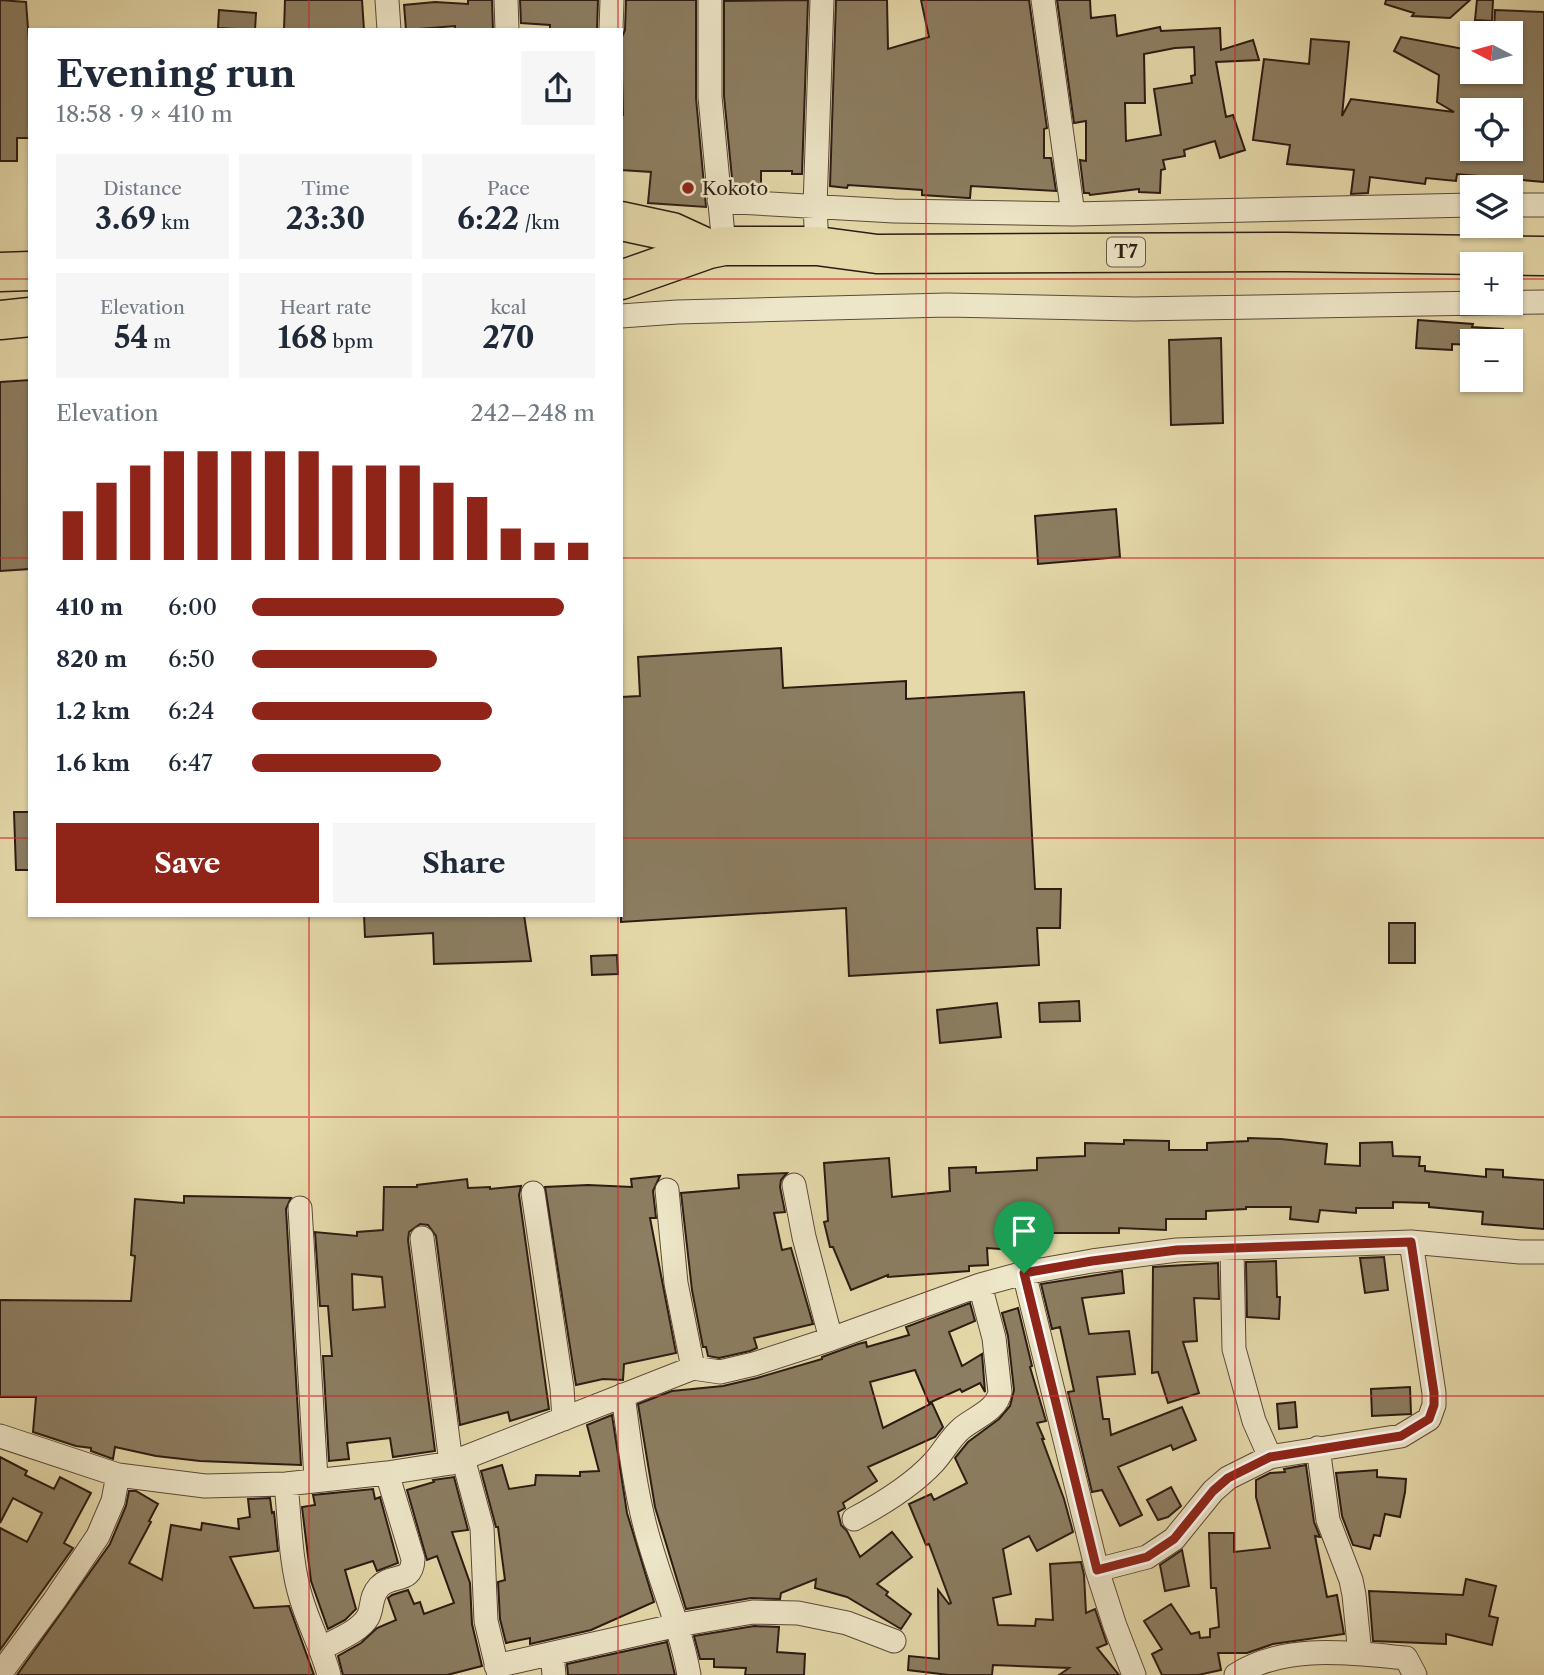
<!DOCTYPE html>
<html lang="en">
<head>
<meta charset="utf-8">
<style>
	:root { --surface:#fff; --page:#f6f6f7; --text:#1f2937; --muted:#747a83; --accent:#8f2418 }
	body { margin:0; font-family:"Libre Caslon Text",serif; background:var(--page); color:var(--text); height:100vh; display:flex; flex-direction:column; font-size:26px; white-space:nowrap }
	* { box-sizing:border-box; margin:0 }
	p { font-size:23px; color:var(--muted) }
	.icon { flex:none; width:38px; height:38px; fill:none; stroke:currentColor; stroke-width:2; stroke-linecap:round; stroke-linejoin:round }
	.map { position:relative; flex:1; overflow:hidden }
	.panel { position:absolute; left:28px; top:28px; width:595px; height:889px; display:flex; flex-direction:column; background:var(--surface); border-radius:0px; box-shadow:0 2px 5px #0004 }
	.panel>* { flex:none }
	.needle { width:46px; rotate:276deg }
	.fabs { position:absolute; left:1460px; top:21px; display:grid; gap:14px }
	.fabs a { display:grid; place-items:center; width:63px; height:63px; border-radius:0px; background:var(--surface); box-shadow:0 2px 5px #0004; font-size:35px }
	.pin { position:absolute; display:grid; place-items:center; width:60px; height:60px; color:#fff; margin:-72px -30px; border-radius:50% 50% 50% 0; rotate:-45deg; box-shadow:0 0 7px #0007 }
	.pin .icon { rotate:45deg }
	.round { display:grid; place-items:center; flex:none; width:74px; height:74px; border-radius:0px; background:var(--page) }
	.overview { display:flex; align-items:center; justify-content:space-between; height:119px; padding:0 28px }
	h1 { font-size:38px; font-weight:800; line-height:52px }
	.stats { display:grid; grid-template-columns:repeat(3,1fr); gap:10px; height:119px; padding:7px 28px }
	.stats div { display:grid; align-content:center; border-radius:0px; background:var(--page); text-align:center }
	.stats b { font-size:30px; font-weight:800 }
	.stats small { font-size:19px; font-weight:400 }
	.stats p { font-size:19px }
	.chart { height:196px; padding:14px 28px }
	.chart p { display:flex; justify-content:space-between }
	.chart svg { width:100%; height:126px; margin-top:7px; stroke:var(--accent); stroke-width:6 }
	.action { display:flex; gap:14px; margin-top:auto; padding:14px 28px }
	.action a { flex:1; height:80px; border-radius:0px; background:var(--accent); color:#fff; font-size:28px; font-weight:800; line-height:80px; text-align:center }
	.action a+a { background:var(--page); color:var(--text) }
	ul { padding:0 28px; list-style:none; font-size:23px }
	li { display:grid; grid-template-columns:112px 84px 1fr; align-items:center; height:52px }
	li i { height:18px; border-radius:9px; background:var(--accent) }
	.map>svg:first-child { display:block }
	.building { fill:#8c7e62; stroke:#2c1b13; stroke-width:2; fill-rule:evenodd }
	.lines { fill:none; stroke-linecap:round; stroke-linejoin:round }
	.street-casing { stroke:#5a4a39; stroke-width:25 }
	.highway-casing { stroke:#2c1b13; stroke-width:41 }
	.street { stroke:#eee6c8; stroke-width:23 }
	.highway { stroke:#e5d9aa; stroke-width:38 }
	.route-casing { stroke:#fff; stroke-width:14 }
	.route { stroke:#8f2418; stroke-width:9 }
	.grid { fill:none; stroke:#d62828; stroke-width:2; stroke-opacity:0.55 }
	.poi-dot { fill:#8f2418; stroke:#eee6c8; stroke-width:2.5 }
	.labels { text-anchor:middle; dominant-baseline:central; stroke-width:5; stroke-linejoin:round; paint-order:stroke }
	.shield { fill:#eee6c8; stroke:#665849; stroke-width:2 }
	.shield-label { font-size:18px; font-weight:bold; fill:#2c1b13 }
	.poi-label { font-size:19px; fill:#2c1b13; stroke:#eee6c8; text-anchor:start }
</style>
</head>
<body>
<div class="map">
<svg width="1544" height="1675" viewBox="0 0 1544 1675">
	<rect width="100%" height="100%" fill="#e5d9aa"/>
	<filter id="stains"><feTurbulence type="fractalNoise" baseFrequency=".00286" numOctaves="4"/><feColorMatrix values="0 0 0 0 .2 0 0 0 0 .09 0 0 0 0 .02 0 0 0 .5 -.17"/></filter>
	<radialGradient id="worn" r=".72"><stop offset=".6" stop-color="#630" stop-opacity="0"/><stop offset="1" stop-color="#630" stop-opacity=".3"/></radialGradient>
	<path class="building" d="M0,0L26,2L29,42L30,138H17V161H0Z
		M285,0H362L364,30H284Z
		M468,0H492L493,30H455V26L406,30L404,5L435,2L468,4Z
		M520,0H598L597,30H550V25L521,23Z
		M626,0H696V98L706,207L648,203L651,172L621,170V115H623L621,39L625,30Z
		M808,0L802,174H792V171H761V189L733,188L724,96V1Z
		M836,0H887L888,49L929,37L921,0H1029L1047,128L1044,129V158H1051L1056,191L971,186L970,198H968L922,195V190L848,185L847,188L830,186Z
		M1057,0H1090L1091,18L1115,15L1117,36L1160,27L1161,31L1220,28L1221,50L1253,40L1259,60L1216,62L1226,117L1233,115L1245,150L1220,158L1215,141L1184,150L1185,156L1163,160L1165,169L1161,170L1160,193L1139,192V189L1090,195L1089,193H1084L1080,160L1086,161V121L1074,123ZM1194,47L1195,75L1191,76L1192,83L1154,89L1161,135L1126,141L1125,103H1145L1144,54L1175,48Z
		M1386,0H1470L1450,18L1412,16L1414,13L1385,4Z
		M1477,0H1493L1492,21L1475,20Z
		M219,10L256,13L255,30L218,28Z
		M1495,10L1544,12V182L1457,174L1456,181L1426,178L1425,184L1370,177L1368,193L1351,194L1354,170L1287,164L1290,145L1253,140L1264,59L1309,64L1311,39L1349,42L1342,116L1351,99L1454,112L1437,102L1439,75L1394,51L1401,37L1469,50L1465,72H1510V33H1494ZM1472,110H1510V149H1472Z
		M1418,320L1473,324L1472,327L1503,329L1502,341H1472V345L1452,344V350L1416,348Z
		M1221,338L1223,423L1171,425L1169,340Z
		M30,380V569L0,571V382Z
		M1116,509L1120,557L1038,564L1035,516Z
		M781,648L783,688L906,681V699L1024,692L1035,889H1061L1060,928H1037L1039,965L849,976L846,908L621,922V697L640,696L638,657Z
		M14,812H30V870H16Z
		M364,915H524L531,961L434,964L433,933L365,937Z
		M1389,923H1415V963H1389Z
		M617,955L618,974L592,975L591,956Z
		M1079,1001L1080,1021L1040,1022L1039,1003Z
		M997,1003L1001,1037L940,1043L937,1010Z
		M1248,1138L1281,1139L1327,1144L1325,1164L1360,1166V1143L1392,1142L1393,1156L1420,1157L1419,1166H1425V1171L1486,1177V1169L1503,1170V1177L1544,1180V1229L1482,1224L1483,1212L1429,1207V1203L1393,1202V1208H1356V1213L1320,1210L1318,1222L1290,1219L1291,1207H1246V1209L1206,1211V1219H1166V1230L1119,1228V1233H1031L1030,1251L987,1248L988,1265L969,1266V1271L888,1277V1275L851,1290L833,1247H830L824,1222L828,1221L824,1163L889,1158L892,1197L950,1191L949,1168L976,1167V1173L1037,1170V1158L1085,1156V1143L1124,1144V1140L1169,1141V1150H1207V1143L1248,1141Z
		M787,1173L781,1180L780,1187L785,1212L774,1213L782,1250L791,1248L813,1324L754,1338L757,1348L750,1351L719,1358L708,1356L706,1347H703L692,1290L681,1193L739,1188L738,1175Z
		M660,1176L653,1191L656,1218H650L676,1353L624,1364L623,1380L603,1379L576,1385L545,1187L588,1185L632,1187L631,1179Z
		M467,1179L468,1188L490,1187V1189L521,1186L519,1195L549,1409L510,1421L508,1412L460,1425L436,1236L428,1225L420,1224L409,1232L408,1240L435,1451L393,1457L390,1438L347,1443L349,1459L329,1461L323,1356H332L328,1306H320L315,1232L357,1236V1232L383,1230L384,1187H417V1185ZM352,1274L382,1277L385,1307L353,1310Z
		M184,1196L291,1198L286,1209L301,1465L200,1461L156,1456L115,1447L113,1459L91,1451V1448L76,1446L33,1432L36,1397H0V1300L131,1301L135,1256L131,1255L135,1199L184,1203Z
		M1384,1257L1388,1290L1365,1293L1360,1258Z
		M1276,1261L1277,1297H1280L1279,1319L1247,1317L1246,1262Z
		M1218,1263L1219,1299L1194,1298L1197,1341L1183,1342L1199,1393L1168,1403L1158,1372L1152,1373L1153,1267Z
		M1122,1271L1124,1293L1082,1298L1089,1334L1129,1331L1135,1374L1097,1377L1103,1419H1109L1111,1435L1182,1407L1196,1440L1173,1450L1171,1445L1118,1467L1142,1515L1120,1526L1102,1490L1092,1492L1068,1392L1074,1391L1060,1327L1052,1329L1041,1284Z
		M970,1303L975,1321L949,1332L962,1366L982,1354L985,1392L980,1383L962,1392L960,1389L929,1403L915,1370L870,1382L883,1428L932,1403L943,1427L935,1437L868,1467L877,1481L843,1503L845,1508L838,1512L841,1525L847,1531L860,1557L892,1532L912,1557L877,1584L888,1592L886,1595L911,1614L901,1629L847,1597L815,1588L816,1579L781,1593L780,1599L751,1598L686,1609L655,1507L638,1404L672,1391L723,1386L757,1378L822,1359V1357L858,1344L866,1342L867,1347L909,1335L906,1327Z
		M1018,1308L1032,1366L1030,1367L1046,1421L1037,1423L1044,1439H1042L1064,1499L1073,1532L1037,1551L1029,1536L1003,1549L1011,1594L993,1598L998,1625L1035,1626L1036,1619L1053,1620L1050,1564L1081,1562L1084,1575L1086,1613L1095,1609L1107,1644L1097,1648L1119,1675H1059L1069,1668L993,1665L992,1675H949L908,1670L909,1656L939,1659L938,1590L949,1604L951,1603L929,1544L926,1545L909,1504L931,1494L934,1500L967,1483L955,1458L968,1442L999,1419L1010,1406L1014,1390L1008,1336L1002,1313Z
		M1410,1387L1411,1414L1372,1416L1371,1389Z
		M1295,1402L1297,1427L1279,1429L1277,1404Z
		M612,1415L627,1513L654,1602L591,1630L530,1644V1638L506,1643L500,1619L498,1582L505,1580L498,1527H496L481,1471L502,1465L509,1489L535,1485L536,1475L580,1476V1472L599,1471L587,1425Z
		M0,1457L27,1471L25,1475L54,1489L60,1477L91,1493L64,1543L73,1548L0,1650V1528L27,1542L42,1513L13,1498L0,1523Z
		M1306,1465L1314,1522L1320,1537L1315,1536L1327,1597L1337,1595L1344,1634L1273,1644L1247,1653H1218L1221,1670L1198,1675H1162L1152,1654L1162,1649L1144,1621L1171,1604L1191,1634L1199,1632L1200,1638L1210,1637V1629L1219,1627L1216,1588H1211L1209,1533H1234V1552L1270,1548L1256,1497V1480L1270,1473L1285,1472L1284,1469Z
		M1377,1470V1477L1406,1479L1405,1492L1400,1517L1385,1514L1380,1536L1374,1535L1370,1549L1353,1545L1342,1516L1336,1473Z
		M454,1477L468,1530L452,1532L470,1583L472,1624L482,1666L447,1675H343L338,1656L361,1643L377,1628L396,1620L388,1598L392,1595L408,1590L414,1604L420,1602L424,1614L454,1603L437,1556L427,1560L407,1490L434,1482L433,1480Z
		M1171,1487L1181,1506L1168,1517L1158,1520L1147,1500Z
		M373,1489L375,1499L380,1497L398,1563L377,1571L373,1561L345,1570L356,1609L345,1620L328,1629L311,1581L302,1507L315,1505L313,1495Z
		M129,1491H136L158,1504L149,1521L151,1522L129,1563L162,1580L171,1525L201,1530L202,1523L239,1529L238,1519L250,1517L248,1499L270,1498L272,1513L274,1512L278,1551L230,1557L254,1608L289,1606L314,1675H17L110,1544L126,1506Z
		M1182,1550L1189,1586L1165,1591L1160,1565Z
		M1466,1579L1496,1586L1489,1616L1498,1618L1492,1645L1446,1634V1644L1373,1641L1369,1591L1463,1595Z
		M754,1626L779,1627L777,1652L805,1654L804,1675H745L746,1668L714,1667V1659H700L694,1636Z
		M667,1642L675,1675H568L567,1664Z"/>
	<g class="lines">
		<defs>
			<path id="street" d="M387,0L389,30
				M506,0L507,30
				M710,0V97L724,246
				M1043,0L1073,214
				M611,30L612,0
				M719,201L894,211L1073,214L1472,205
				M1510,205H1544
				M817,246L815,207L822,0
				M621,316L677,312L947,305L1134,309L1544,302
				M794,1185L804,1237L831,1339
				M667,1190L676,1283L693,1368
				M533,1193L562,1388L564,1419
				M300,1208L316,1479
				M422,1238L451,1463
				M1232,1250L1234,1349L1254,1421L1270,1457
				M1024,1273L1097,1570L1115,1626L1134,1675
				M623,1395C629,1439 634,1483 645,1526C658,1577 680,1624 689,1675
				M0,1436L118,1475L205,1486L286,1484L387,1473L451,1463L693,1368L720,1372L754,1364L831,1339L980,1285L1024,1273L1092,1261L1177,1250L1411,1242L1520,1252H1544
				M1318,1448L1328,1520L1351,1580L1354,1595L1360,1654
				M463,1458L482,1528L486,1621L499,1675
				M286,1484C290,1521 290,1562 301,1598C309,1625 322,1648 329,1675
				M854,1519C882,1504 913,1485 934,1462C944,1451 950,1438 962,1428C976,1417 997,1410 1000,1392L994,1338L980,1285
				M1097,1570L1147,1557L1174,1539L1213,1491L1228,1478L1270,1457L1401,1436L1429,1419L1434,1405V1393L1411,1242
				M322,1648C336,1640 359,1632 368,1617C373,1607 370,1597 379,1587C392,1573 412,1585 413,1559L387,1473
				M552,1654L554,1675
				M496,1666L678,1625L753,1612L798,1613L847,1623L894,1641
				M0,1674L54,1601L98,1536L113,1501L118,1475
				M1236,1675C1285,1643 1351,1653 1406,1658L1415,1675"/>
			<path id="highway" d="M621,221L672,232L709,249
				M0,272L30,271
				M621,280L709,249L724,246H817L877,254L1288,252L1544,256
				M0,320L30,317"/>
		</defs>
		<use href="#street" class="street-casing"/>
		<use href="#highway" class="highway-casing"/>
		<use href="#street" class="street"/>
		<use href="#highway" class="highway"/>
	</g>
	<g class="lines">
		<defs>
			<path id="route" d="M1411,1242L1434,1393V1405L1429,1419L1401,1436L1270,1457L1228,1478L1213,1491L1174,1539L1147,1557L1097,1570L1024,1273L1092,1261L1177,1250Z"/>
		</defs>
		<use href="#route" class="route-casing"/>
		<use href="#route" class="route"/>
	</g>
	<path class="grid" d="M309,0V30M618,0V30M926,0V1675M1235,0V1675M0,279H30M621,279H1472M1510,279H1544M0,558H30M621,558H1544M0,838H30M621,838H1544M309,915V1675M618,915V1675M0,1117H1544M0,1396H1544"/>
	<circle class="poi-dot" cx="688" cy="188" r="7"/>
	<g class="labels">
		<rect class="shield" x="1107" y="237.5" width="38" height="29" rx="5"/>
		<g class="shield-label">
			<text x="1126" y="252">T7</text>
		</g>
		<g class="poi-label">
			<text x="702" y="188">Kokoto</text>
		</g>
	</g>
	<rect width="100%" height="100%" filter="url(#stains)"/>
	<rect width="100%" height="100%" fill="url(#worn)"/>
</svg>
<div class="fabs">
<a><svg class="needle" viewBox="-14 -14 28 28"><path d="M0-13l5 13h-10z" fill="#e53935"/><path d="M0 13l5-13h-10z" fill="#747a83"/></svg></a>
<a><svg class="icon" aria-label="locate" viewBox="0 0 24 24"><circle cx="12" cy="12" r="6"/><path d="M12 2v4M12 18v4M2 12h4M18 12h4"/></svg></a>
<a><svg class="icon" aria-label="layers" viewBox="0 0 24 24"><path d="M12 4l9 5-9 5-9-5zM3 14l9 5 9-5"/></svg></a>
<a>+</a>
<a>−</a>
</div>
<div class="pin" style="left:1024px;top:1273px;background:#1e9e55"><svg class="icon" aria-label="arrive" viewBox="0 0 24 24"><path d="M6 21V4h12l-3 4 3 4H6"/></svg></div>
<section class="panel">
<div class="overview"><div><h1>Evening run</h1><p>18:58 · 9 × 410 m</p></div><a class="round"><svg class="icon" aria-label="share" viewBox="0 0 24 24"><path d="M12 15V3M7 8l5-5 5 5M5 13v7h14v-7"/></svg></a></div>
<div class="stats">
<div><p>Distance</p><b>3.69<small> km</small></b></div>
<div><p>Time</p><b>23:30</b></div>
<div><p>Pace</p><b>6:22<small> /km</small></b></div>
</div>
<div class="stats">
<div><p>Elevation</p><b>54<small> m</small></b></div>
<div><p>Heart rate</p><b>168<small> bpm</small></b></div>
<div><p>kcal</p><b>270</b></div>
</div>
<div class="chart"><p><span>Elevation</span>242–248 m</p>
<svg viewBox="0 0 160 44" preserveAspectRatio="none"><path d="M5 44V27M15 44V17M25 44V11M35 44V6M45 44V6M55 44V6M65 44V6M75 44V6M85 44V11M95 44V11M105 44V11M115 44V17M125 44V22M135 44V33M145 44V38M155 44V38"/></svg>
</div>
<ul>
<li><b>410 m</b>6:00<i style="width:91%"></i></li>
<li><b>820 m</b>6:50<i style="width:54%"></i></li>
<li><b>1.2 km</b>6:24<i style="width:70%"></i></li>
<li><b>1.6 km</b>6:47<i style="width:55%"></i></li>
</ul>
<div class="action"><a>Save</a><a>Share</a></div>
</section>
</div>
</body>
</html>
